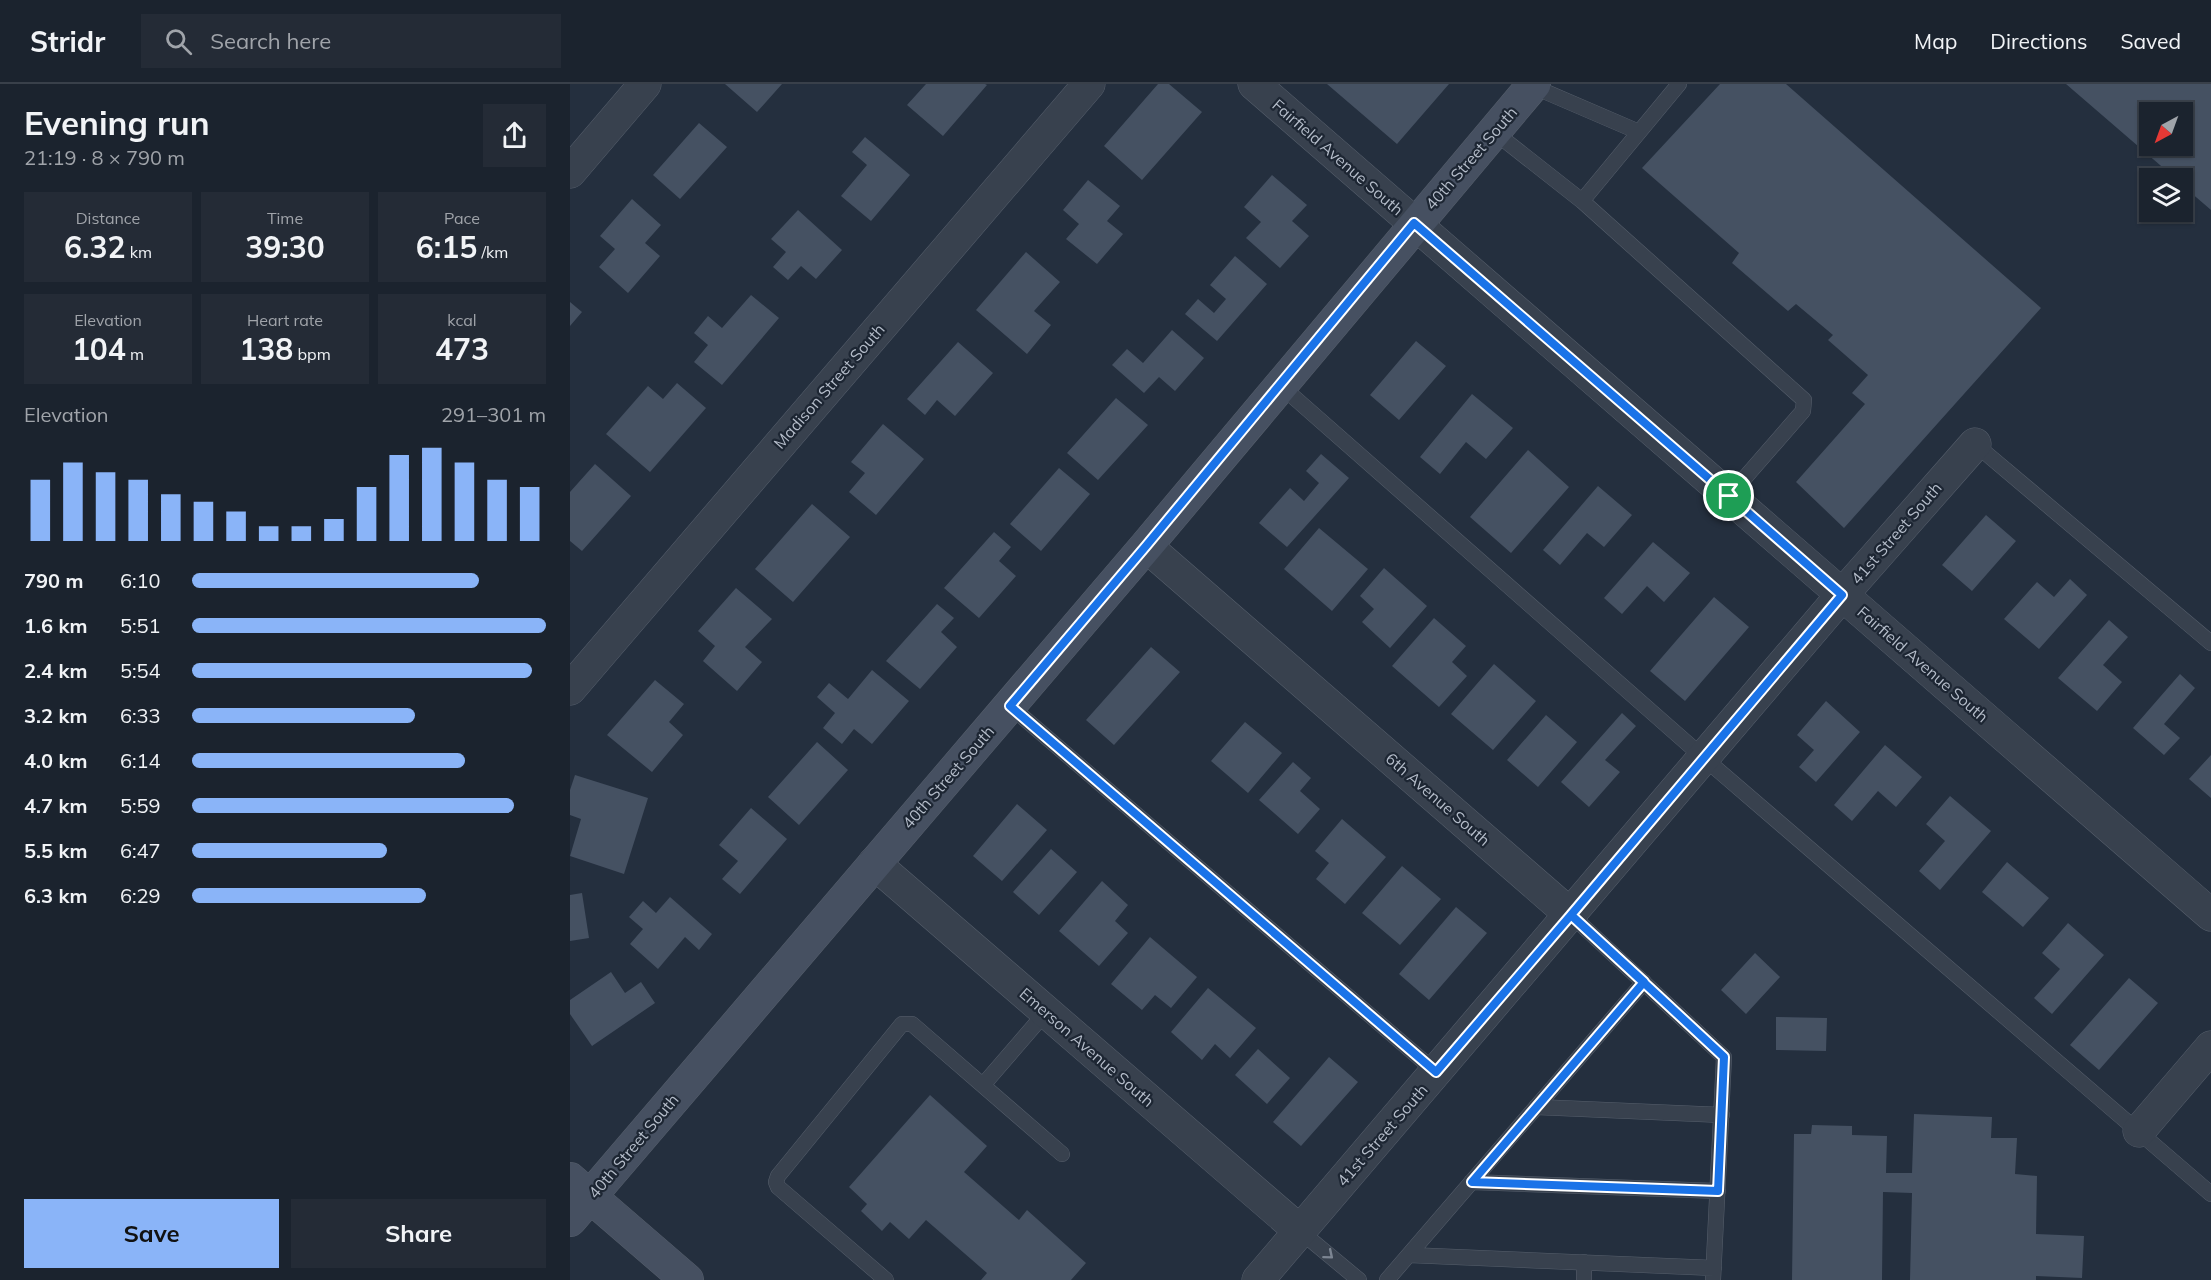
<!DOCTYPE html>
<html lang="en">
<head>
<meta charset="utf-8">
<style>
	:root { --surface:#1b232e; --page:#242b36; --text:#f1f3f6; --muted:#a0a4aa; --line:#39404a; --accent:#8ab4f8 }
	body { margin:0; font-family:Mulish,sans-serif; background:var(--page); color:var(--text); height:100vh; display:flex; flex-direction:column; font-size:22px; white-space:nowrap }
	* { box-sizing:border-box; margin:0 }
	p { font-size:20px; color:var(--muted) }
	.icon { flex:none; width:33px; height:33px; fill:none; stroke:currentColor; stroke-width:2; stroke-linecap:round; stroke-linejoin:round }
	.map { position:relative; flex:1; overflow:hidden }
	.side { display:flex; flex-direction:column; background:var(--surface); width:570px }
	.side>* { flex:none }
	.needle { width:39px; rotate:221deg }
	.tools { position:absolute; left:1569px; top:18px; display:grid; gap:12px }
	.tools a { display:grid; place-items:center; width:54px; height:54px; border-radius:0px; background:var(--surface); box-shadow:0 2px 4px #0004,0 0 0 2px var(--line); font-size:30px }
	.pin { position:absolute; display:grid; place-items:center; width:51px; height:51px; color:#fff; margin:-26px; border:3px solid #fff; border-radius:50%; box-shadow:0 2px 6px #0007 }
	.round { display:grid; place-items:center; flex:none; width:63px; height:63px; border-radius:0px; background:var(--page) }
	.headline { display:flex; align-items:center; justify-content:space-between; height:102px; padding:0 24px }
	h1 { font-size:33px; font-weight:700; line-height:45px }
	.figures { display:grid; grid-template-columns:repeat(3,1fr); gap:9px; height:102px; padding:6px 24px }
	.figures div { display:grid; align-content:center; border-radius:0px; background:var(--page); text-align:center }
	.figures b { font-size:30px; font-weight:700 }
	.figures small { font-size:16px; font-weight:400 }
	.figures p { font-size:16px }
	.chart { height:168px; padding:12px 24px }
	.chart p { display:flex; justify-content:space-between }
	.chart svg { width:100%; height:108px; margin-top:6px; stroke:var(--accent); stroke-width:6 }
	.action { display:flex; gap:12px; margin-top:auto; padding:12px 24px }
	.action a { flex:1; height:69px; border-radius:0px; background:var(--accent); color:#111; font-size:24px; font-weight:700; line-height:69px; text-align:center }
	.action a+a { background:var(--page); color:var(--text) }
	ul { padding:0 24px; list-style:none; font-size:20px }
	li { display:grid; grid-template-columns:96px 72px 1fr; align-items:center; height:45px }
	li i { height:15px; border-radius:8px; background:var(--accent) }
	header { display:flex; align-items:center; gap:36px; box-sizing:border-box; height:84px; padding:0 30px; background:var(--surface); border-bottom:2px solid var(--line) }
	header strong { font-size:28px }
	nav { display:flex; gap:33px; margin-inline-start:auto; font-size:21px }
	.search { width:420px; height:54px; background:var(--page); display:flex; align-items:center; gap:15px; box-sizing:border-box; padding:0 21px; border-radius:0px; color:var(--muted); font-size:22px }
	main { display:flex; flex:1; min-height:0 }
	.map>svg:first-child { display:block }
	.building { fill:#455162; fill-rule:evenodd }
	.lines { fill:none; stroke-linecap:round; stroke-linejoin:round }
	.lane-casing { stroke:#565f6c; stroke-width:16 }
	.street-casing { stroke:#565f6c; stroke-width:33 }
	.secondary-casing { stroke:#565f6c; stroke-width:34 }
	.lane { stroke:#38414e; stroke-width:15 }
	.street { stroke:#38414e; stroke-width:32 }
	.secondary { stroke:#465061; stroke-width:33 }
	.oneway { stroke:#7c8592 }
	.route-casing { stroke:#fff; stroke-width:12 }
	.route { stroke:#1a73e8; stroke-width:8 }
	.labels { text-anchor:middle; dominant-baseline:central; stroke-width:4.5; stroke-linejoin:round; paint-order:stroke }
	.street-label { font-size:16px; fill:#b4bcc9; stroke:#1d2633 }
</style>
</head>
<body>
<header>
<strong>Stridr</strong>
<div class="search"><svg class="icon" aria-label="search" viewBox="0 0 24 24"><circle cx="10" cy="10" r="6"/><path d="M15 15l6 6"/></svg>Search here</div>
<nav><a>Map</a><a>Directions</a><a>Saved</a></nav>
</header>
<main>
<section class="side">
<div class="headline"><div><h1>Evening run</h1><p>21:19 · 8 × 790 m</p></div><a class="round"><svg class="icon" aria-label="share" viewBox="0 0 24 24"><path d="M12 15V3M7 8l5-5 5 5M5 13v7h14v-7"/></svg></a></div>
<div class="figures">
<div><p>Distance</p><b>6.32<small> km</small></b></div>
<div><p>Time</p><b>39:30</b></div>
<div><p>Pace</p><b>6:15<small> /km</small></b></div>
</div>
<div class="figures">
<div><p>Elevation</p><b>104<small> m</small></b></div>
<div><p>Heart rate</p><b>138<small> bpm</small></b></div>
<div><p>kcal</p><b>473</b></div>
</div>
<div class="chart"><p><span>Elevation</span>291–301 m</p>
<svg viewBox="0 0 160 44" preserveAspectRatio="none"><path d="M5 44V19M15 44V12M25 44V16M35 44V19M45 44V25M55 44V28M65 44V32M75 44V38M85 44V38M95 44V35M105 44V22M115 44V9M125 44V6M135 44V12M145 44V19M155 44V22"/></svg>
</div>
<ul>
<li><b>790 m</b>6:10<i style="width:81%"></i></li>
<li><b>1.6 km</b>5:51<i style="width:100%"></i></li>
<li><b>2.4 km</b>5:54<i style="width:96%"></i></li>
<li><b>3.2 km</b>6:33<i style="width:63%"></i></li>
<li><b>4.0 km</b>6:14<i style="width:77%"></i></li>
<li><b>4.7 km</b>5:59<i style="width:91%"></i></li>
<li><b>5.5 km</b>6:47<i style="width:55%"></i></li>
<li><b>6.3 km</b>6:29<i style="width:66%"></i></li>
</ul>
<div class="action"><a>Save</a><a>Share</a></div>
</section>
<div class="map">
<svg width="1641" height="1196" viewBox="0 0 1641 1196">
	<rect width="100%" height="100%" fill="#242f3e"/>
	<path class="building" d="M155,0H212L187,28Z
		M356,0H415L417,1L373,52L337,21Z
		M588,0H599L632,28L572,96L534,62Z
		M757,0H879L827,60Z
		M1150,0H1216L1471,224L1274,444L1226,398L1295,320L1282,309L1298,291L1258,256L1263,251L1226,220L1218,227L1162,179L1169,169L1072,84Z
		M1496,0H1641V126L1612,101V94H1605ZM1580,28H1612V62H1580Z
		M129,39L157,63L110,115L83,91Z
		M295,53L340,91L301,137L271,112L297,81L282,68Z
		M702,91L737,121L722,137L739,152L710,184L676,154L691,138L674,123Z
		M518,96L550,122L537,137L553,150L527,180L496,155L509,140L493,126Z
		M62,115L91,141L75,159L90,172L58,209L29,183L45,165L30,152Z
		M228,126L272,166L246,195L231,182L218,196L203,183L216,168L201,155Z
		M456,168L490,198L464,227L481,241L457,270L406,226Z
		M665,172L697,200L647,257L615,230L628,215L644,229L656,215L640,201Z
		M181,211L209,234L152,301L124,278L138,261L124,249L138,232L152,244Z
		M0,218L12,228L0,242Z
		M602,246L634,274L605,307L589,293L574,309L542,281L557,265L573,279Z
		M846,257L876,282L829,336L800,311Z
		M388,258L423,289L385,332L367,316L355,331L337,315Z
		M107,299L136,324L80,388L36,350L78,302L93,315Z
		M902,310L943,344L916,375L896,358L870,390L850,373Z
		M546,314L578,341L528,396L497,369Z
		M313,340L354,375L306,431L279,408L295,389L281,378Z
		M958,366L999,403L941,469L900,433Z
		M751,370L779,394L717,463L689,439L720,404L734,417L749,399L736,387Z
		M25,380L61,412L12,467L0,457V408Z
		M489,384L520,410L471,467L440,440Z
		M1028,402L1062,431L1034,463L1017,449L990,481L973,466Z
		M242,420L280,453L223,518L185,485Z
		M1416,431L1446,457L1402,507L1372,481Z
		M749,444L798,485L762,527L714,485Z
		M424,448L441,463L429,477L446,492L409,534L374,504Z
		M1083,458L1120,489L1094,518L1077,502L1052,530L1034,514Z
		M814,484L857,522L820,564L792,538L804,525L790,512Z
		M1500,495L1517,511L1469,565L1434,535L1467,498L1484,513Z
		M166,504L202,535L175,563L192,578L167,607L133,577L145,562L128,547Z
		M1144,513L1179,543L1115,617L1080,587Z
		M367,520L384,534L371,548L387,563L350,605L316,577Z
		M864,534L896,562L882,578L897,592L869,623L822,582Z
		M1539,536L1558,553L1533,581L1552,598L1527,627L1488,594Z
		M581,563L610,588L544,661L516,636Z
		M924,580L966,617L923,666L881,630Z
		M302,586L339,617L302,660L284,645L272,660L253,644L265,629L247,613L259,599L278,615Z
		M1610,590L1625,604L1594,640L1610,654L1594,671L1563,644Z
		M85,596L114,620L99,638L113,651L82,688L37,651Z
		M1256,617L1290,648L1246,698L1229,683L1244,666L1227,651Z
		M1052,629L1066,642L1035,676L1050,688L1019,723L991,698Z
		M976,631L1007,658L968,703L937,676Z
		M675,638L712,669L678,709L641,677Z
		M247,658L278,686L229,741L198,713Z
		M1315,661L1352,693L1326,723L1308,707L1282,737L1264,721Z
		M1641,671V714L1619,695Z
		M723,678L741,694L730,707L750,725L728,750L689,716Z
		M5,691L78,714L54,790L0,772L11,735L0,731V706Z
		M1380,712L1421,747L1370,806L1349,787L1375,757L1356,740Z
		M447,720L477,746L432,797L403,772Z
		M181,724L217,755L170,810L152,795L168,777L149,761Z
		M772,735L816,773L775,820L746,795L759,779L745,767Z
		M481,765L507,788L469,831L443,808Z
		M1437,778L1479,814L1453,843L1412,808Z
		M832,782L871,815L830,861L792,829Z
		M532,797L558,821L545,837L558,849L529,882L489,847Z
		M12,809L19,854L0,857V811Z
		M100,813L142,850L129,866L115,853L88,885L60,860L73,845L59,833L73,817L86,829Z
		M886,823L917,849L859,916L829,890Z
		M1498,839L1534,871L1482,930L1464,914L1490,885L1472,869Z
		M580,853L627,893L601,924L585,911L572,926L541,900Z
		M1185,869L1210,893L1176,930L1151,906Z
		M41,888L55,909L71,898L85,919L22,962L0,930V916Z
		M1559,894L1588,919L1529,986L1500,961Z
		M638,904L686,944L660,974L645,960L632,976L601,948Z
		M1206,933L1257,934L1256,967L1206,966Z
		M688,965L720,994L697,1020L665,991Z
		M759,973L788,998L731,1062L703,1038Z
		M360,1011L417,1062L394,1088L449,1136L457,1126L516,1179L501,1196H411L417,1189L356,1136L339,1155L320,1138L312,1147L291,1127L297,1120L279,1103Z
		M1344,1030L1422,1033L1421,1054H1447L1445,1090L1467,1092L1466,1150L1514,1152L1512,1194L1466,1192V1196H1340L1342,1109L1313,1108L1312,1196H1222L1224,1050H1241L1242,1041L1282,1042V1051L1317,1052L1316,1089H1342Z"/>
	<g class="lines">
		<defs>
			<path id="lane" d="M962,2L1069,48
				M923,47L1012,117L1109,0
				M1012,117L1234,316L1233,327L1159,412
				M710,301L1134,674L1641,1110
				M1405,360L1641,559
				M440,622L866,988
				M1001,831L1154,973L1143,1196
				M413,1001L476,928
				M966,1023L1152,1031
				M901,1098L1148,1107
				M730,1147L789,1196
				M839,1171L1144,1184
				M1014,1178V1196
				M316,1196L208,1103L206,1098L208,1092L332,940H342L492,1070
				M817,1196L1074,898"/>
			<path id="street" d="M684,0L1641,831
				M0,88L75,0
				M576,462L1001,831
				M0,605L519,0
				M304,779L730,1147
				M1569,1047L1641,963
				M688,1196L1272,511L1405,360"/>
			<path id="secondary" d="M0,1095L117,1196
				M0,1136L576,462L964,0"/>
		</defs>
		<use href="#lane" class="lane-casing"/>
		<use href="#street" class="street-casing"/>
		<use href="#secondary" class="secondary-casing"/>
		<use href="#lane" class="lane"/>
		<use href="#street" class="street"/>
		<use href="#secondary" class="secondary"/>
	</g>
	<defs><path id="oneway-chevron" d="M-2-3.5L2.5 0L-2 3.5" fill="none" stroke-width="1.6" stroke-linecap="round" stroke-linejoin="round" transform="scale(1.5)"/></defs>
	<use class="oneway" href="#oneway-chevron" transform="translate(759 1171) rotate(40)"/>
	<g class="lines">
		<defs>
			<path id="route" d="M1159,412L844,139L576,462L440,622L866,988L1001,831L1074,898L902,1098L1148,1107L1154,973L1001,831L1272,511L1159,412"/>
		</defs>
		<use href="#route" class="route-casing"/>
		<use href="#route" class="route"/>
	</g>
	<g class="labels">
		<g class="street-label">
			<text transform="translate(768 73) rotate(41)">Fairfield Avenue South</text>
			<text transform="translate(901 74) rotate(-49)">40th Street South</text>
			<text transform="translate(259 302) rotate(-49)">Madison Street South</text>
			<text transform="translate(1326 449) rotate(-49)">41st Street South</text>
			<text transform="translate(1353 580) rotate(41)">Fairfield Avenue South</text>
			<text transform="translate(378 693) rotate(-49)">40th Street South</text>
			<text transform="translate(868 715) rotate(41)">6th Avenue South</text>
			<text transform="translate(517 963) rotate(41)">Emerson Avenue South</text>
			<text transform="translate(812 1051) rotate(-49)">41st Street South</text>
			<text transform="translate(63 1062) rotate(-50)">40th Street South</text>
		</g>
	</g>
</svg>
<div class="tools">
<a><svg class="needle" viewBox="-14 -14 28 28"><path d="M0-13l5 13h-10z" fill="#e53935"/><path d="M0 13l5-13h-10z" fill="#a0a4aa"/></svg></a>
<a><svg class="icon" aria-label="layers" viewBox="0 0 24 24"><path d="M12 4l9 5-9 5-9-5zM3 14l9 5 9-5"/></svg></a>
</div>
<div class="pin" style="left:1159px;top:412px;background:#1e9e55"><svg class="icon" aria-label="arrive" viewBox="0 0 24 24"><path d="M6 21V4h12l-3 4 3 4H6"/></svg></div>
</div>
</main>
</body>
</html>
